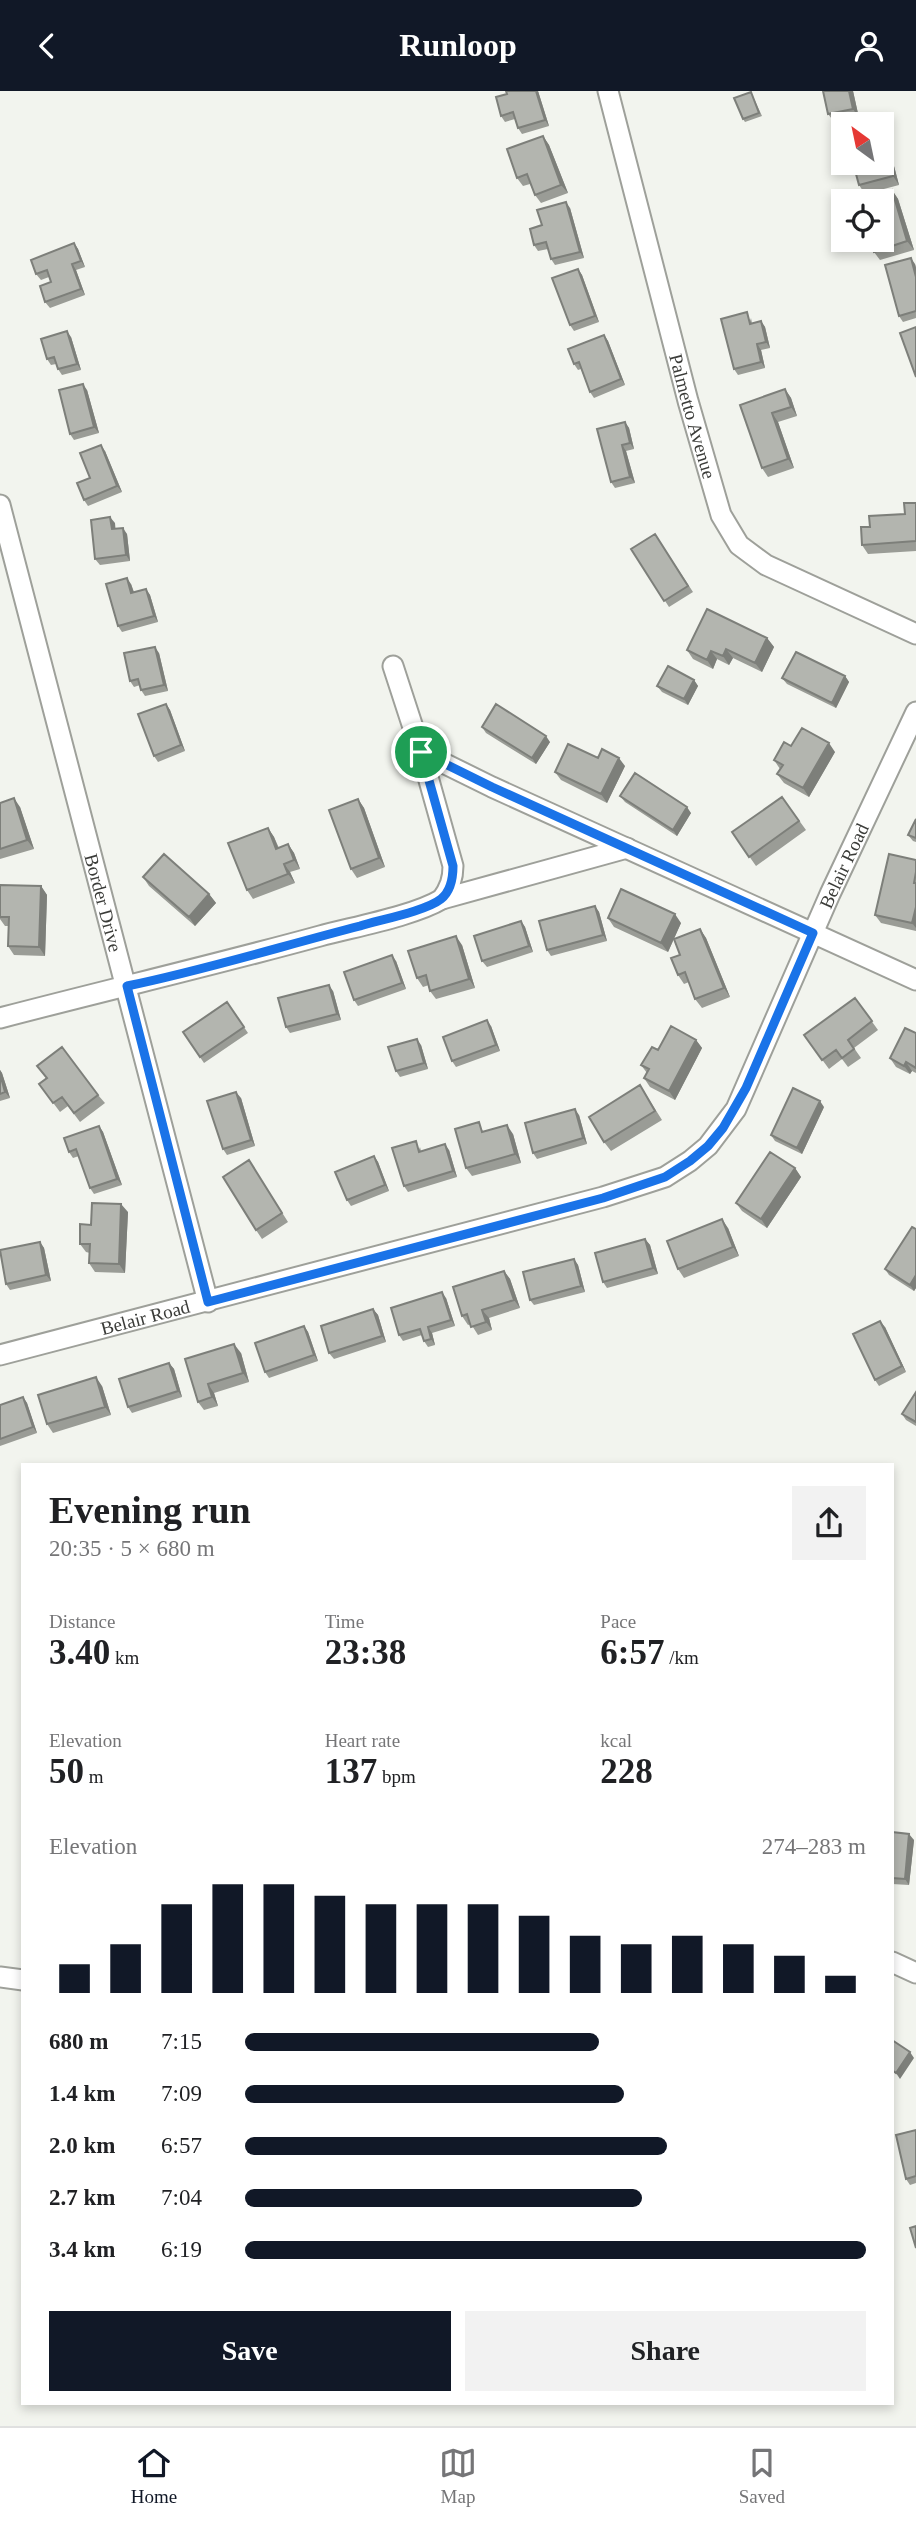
<!DOCTYPE html>
<html lang="en">
<head>
<meta charset="utf-8">
<style>
	:root { --surface:#fff; --page:#f2f2f2; --text:#202124; --muted:#757577; --line:#e0e0e0; --accent:#111827 }
	body { margin:0; font-family:Georgia,serif; background:var(--page); color:var(--text); height:100vh; display:flex; flex-direction:column; font-size:26px; white-space:nowrap }
	* { box-sizing:border-box; margin:0 }
	p { font-size:23px; color:var(--muted) }
	.icon { flex:none; width:38px; height:38px; fill:none; stroke:currentColor; stroke-width:2; stroke-linecap:round; stroke-linejoin:round }
	.map { position:relative; flex:1; overflow:hidden }
	.drawer { position:absolute; left:21px; top:1372px; width:873px; height:942px; display:flex; flex-direction:column; background:var(--surface); border-radius:0px; box-shadow:0 4px 10px #0003 }
	.drawer>* { flex:none }
	.needle { width:46px; rotate:327deg }
	.fabs { position:absolute; left:831px; top:21px; display:grid; gap:14px }
	.fabs a { display:grid; place-items:center; width:63px; height:63px; border-radius:0px; background:var(--surface); box-shadow:0 4px 10px #0003; font-size:35px }
	.pin { position:absolute; display:grid; place-items:center; width:60px; height:60px; color:#fff; margin:-30px; border:4px solid #fff; border-radius:50%; box-shadow:0 2px 7px #0007 }
	.round { display:grid; place-items:center; flex:none; width:74px; height:74px; border-radius:0px; background:var(--page) }
	.headline { display:flex; align-items:center; justify-content:space-between; height:119px; padding:0 28px }
	h1 { font-size:38px; font-weight:700; line-height:52px }
	.stats { display:grid; grid-template-columns:repeat(3,1fr); gap:10px; height:119px; padding:7px 28px }
	.stats div { display:grid; align-content:center }
	.stats b { font-size:35px; font-weight:700 }
	.stats small { font-size:19px; font-weight:400 }
	.stats p { font-size:19px }
	.chart { height:196px; padding:14px 28px }
	.chart p { display:flex; justify-content:space-between }
	.chart svg { width:100%; height:126px; margin-top:7px; stroke:var(--accent); stroke-width:6 }
	.primary-button { display:flex; gap:14px; margin-top:auto; padding:14px 28px }
	.primary-button a { flex:1; height:80px; border-radius:0px; background:var(--accent); color:#fff; font-size:28px; font-weight:700; line-height:80px; text-align:center }
	.primary-button a+a { background:var(--page); color:var(--text) }
	ul { padding:0 28px; list-style:none; font-size:23px }
	li { display:grid; grid-template-columns:112px 84px 1fr; align-items:center; height:52px }
	li i { height:18px; border-radius:9px; background:var(--accent) }
	header { display:flex; justify-content:space-between; align-items:center; height:91px; padding:0 28px; background:var(--accent); color:#fff; font-size:32px; font-weight:700 }
	.tabs { display:flex; justify-content:space-around; align-items:center; height:98px; border-top:2px solid var(--line); background:var(--surface); font-size:19px; color:var(--muted) }
	.tabs a { display:grid; justify-items:center; gap:4px }
	.tabs .on { color:var(--accent) }
	.map>svg:first-child { display:block }
	.lines { fill:none; stroke-linecap:round; stroke-linejoin:round }
	.street-casing { stroke:#9ea09a; stroke-width:23 }
	.street { stroke:#fff; stroke-width:19 }
	.wall { fill:#9a9c96 }
	.shaded-wall { fill:#7d7f7a }
	.building { fill:#b3b5af; stroke:#7d7f7a; stroke-width:2 }
	.route-casing { stroke:#fff; stroke-width:14 }
	.route { stroke:#1a73e8; stroke-width:9 }
	.labels { text-anchor:middle; dominant-baseline:central; stroke-width:7; stroke-linejoin:round; paint-order:stroke }
	.street-label { font-size:19px; fill:#3b3c39; stroke:#fff }
</style>
</head>
<body>
<header><svg class="icon" aria-label="back" viewBox="0 0 24 24"><path d="M15 5l-7 7 7 7"/></svg>Runloop<svg class="icon" aria-label="person" viewBox="0 0 24 24"><circle cx="12" cy="8" r="4"/><path d="M4 21q1-7 8-7t8 7"/></svg></header>
<div class="map">
<svg width="916" height="2335" viewBox="0 0 916 2335">
	<rect width="100%" height="100%" fill="#f2f4ee"/>
	<g class="lines">
		<defs>
			<g id="street">
				<path id="s1" d="M608,0L688,310L721,424L739,454L766,474L916,543"/>
				<path id="s2" d="M0,414L208,1211"/>
				<path d="M393,575L421,661L453,775C453,788 450,797 442,808"/>
				<path d="M421,661L492,696L916,889"/>
				<path d="M0,927C107,899 214,874 320,845C353,836 414,825 442,808L627,757"/>
				<path id="s3" d="M0,1264L603,1106L665,1086L690,1070L708,1055L736,1018L830,803L916,621"/>
				<path d="M892,1871L916,1882"/>
				<path d="M0,1886L23,1889"/>
			</g>
		</defs>
		<use href="#street" class="street-casing"/>
		<use href="#street" class="street"/>
	</g>
	<path class="wall" d="M506,0H538L549,35L522,43L518,37L515,28L505,31L501,25L507,3Z
		M823,0H853L859,27L835,32L828,23Z
		M751,1L762,25L745,31L743,28Z
		M885,41L899,94L865,103L859,94Z
		M543,45L549,54L568,102L541,112L535,104L530,93L523,95L517,87Z
		M892,99L898,108L914,159L880,169L874,161Z
		M570,117L584,167L555,174L551,168L548,158L538,160L534,154L542,134Z
		M74,152L78,158L85,176L76,179L85,204L50,217L45,211L51,191L49,186L41,189L36,183Z
		M915,173L916,177V227L903,231L899,225Z
		M578,178L582,184L599,231L574,240L570,234Z
		M751,227L752,232L761,230L765,236L770,257L761,259L765,277L738,284L734,278Z
		M604,244L608,250L625,294L594,307L590,301L581,278L578,279L574,273Z
		M71,246L81,279L62,284L58,278L56,273L51,274L47,268Z
		M785,298L791,307L797,325L778,331L794,377L768,386L762,377L740,314Z
		M87,299L99,342L74,349L70,343Z
		M625,331L629,337L634,358L626,360L635,392L615,397L611,391Z
		M105,360L122,401L88,415L84,409L90,387Z
		M916,412V460L868,463L862,454L870,436L905,423Z
		M115,432V438L127,443L130,470L100,474L95,468Z
		M655,443L693,501L669,516L631,458Z
		M131,493L134,501L146,498L150,504L158,531L122,541L118,535Z
		M767,547L774,556L762,581L733,567L729,574L717,568L713,578L693,568L687,559Z
		M159,562L168,600L145,605L141,599L140,594L134,596L130,590Z
		M845,585L849,591L836,617L787,593L782,587Z
		M694,589L698,595L688,614L662,601L657,595Z
		M166,613L170,619L185,660L158,671L154,665Z
		M482,636L550,651L536,673L486,642Z
		M791,655L835,661L809,706L784,692L777,683L780,678L774,669Z
		M598,667L625,675L607,712L561,689L555,681Z
		M620,705L691,722L677,745L625,711Z
		M782,706L806,739L756,775L732,741Z
		M358,708L364,717L385,776L357,787L351,778Z
		M0,712L20,716L34,758L0,768Z
		M916,728V751L913,750L908,744Z
		M268,737L274,746L279,757L288,753L294,762L300,778L290,781L295,792L253,808L247,799Z
		M916,769V840L881,832L875,824Z
		M143,786L209,803L216,812L195,835L149,795Z
		M0,794L41,795L47,804L45,865L14,864L8,855L9,835H5L0,828Z
		M595,815L599,821L607,850L551,865L547,859Z
		M608,827L681,832L668,861L614,836Z
		M521,830L525,836L533,861L487,876L482,870Z
		M700,838L706,847L730,906L702,917L695,908L689,891L684,893L678,884L680,864Z
		M462,854L475,897L436,908L430,900L429,894L423,896L417,887Z
		M396,870L406,898L358,915L354,909Z
		M333,900L341,929L290,942L286,936Z
		M855,907L878,939L854,957L861,967L848,976L842,968L829,978L804,944Z
		M227,911L248,942L204,972L183,941Z
		M491,935L500,960L456,976L452,970Z
		M916,942V982L912,980L910,983L896,976L890,967Z
		M696,949L702,957L675,1009L650,996L644,987L647,982L641,974L658,959Z
		M421,954L428,978L400,986L396,980Z
		M37,975L98,1004L105,1012L80,1031L68,1015L60,1021L39,993L46,987Z
		M0,979L2,982L10,1007L0,1010Z
		M640,994L662,1029L611,1060L604,1051Z
		M241,1007L255,1055L227,1064L223,1058Z
		M824,1016L802,1063L775,1050L771,1044Z
		M579,1024L587,1053L537,1068L533,1062Z
		M99,1035L103,1041L122,1094L94,1103L90,1097L79,1065L73,1067L69,1061Z
		M513,1043L521,1072L472,1085L466,1077Z
		M420,1056L421,1060L449,1059L457,1086L408,1101L404,1095Z
		M374,1065L378,1071L389,1100L351,1115L347,1109Z
		M249,1069L288,1131L262,1148L256,1139Z
		M795,1077L801,1086L767,1137L742,1120L736,1112Z
		M128,1121L125,1182L95,1181L89,1172L90,1162L86,1161L80,1153L91,1134Z
		M728,1137L739,1165L684,1187L678,1178Z
		M916,1138V1197L914,1200L889,1184L885,1178Z
		M645,1148L650,1154L658,1183L607,1197L603,1191Z
		M40,1151L44,1157L51,1190L10,1199L6,1193Z
		M574,1168L578,1174L585,1201L534,1214L530,1209Z
		M504,1180L510,1188L520,1217L489,1227L492,1239L478,1244L471,1233L468,1234L462,1225Z
		M446,1207L455,1235L432,1242L435,1254L428,1256L424,1250L422,1244L403,1250L399,1244Z
		M373,1218L378,1224L386,1251L334,1268L329,1262Z
		M304,1235L308,1241L318,1270L269,1287L265,1281Z
		M885,1236L906,1281L879,1295L875,1289Z
		M241,1262L249,1291L214,1302L218,1315L204,1319L198,1311L185,1268Z
		M169,1272L174,1278L182,1306L132,1322L128,1316Z
		M102,1295L111,1324L53,1342L47,1333Z
		M916,1301V1335L906,1329L902,1323Z
		M23,1306L27,1312L37,1342L0,1355V1314Z
		M892,1741L914,1749L909,1794L892,1793Z
		M916,2039V2092L910,2094L906,2088Z"/>
	<path class="shaded-wall" d="M536,0H538L549,35L545,29Z
		M849,0H853L859,27L853,18Z
		M882,37L885,41L899,94L893,85L882,44Z
		M543,45L549,54L568,102L561,94Z
		M892,99L898,108L914,159L907,150Z
		M566,111L570,117L584,167L580,161Z
		M74,152L78,158L85,176L81,170Z
		M911,167L915,173L916,177V186Z
		M72,173L76,179L85,204L81,198Z
		M578,178L582,184L599,231L595,225Z
		M761,230L765,236L770,257L766,251Z
		M67,240L71,246L81,279L77,273Z
		M604,244L608,250L625,294L621,288Z
		M757,253L761,259L765,277L761,271Z
		M83,293L87,299L99,342L94,336Z
		M785,298L791,307L797,325L791,316Z
		M772,322L778,331L794,377L788,368Z
		M625,331L629,337L634,358L630,352Z
		M101,354L105,360L122,401L117,395Z
		M622,354L626,360L635,392L630,386Z
		M110,426L115,432L116,444L112,438Z
		M123,437L127,443L130,470L126,464Z
		M127,487L131,493L136,508L131,502Z
		M146,498L150,504L158,531L154,525Z
		M767,547L774,556L762,581L755,572Z
		M155,556L159,562L168,600L164,594Z
		M726,558L733,567L729,574L723,565Z
		M711,560L717,568L713,578L707,569Z
		M845,585L849,591L836,617L832,612Z
		M694,589L698,595L688,614L684,608Z
		M166,613L170,619L185,660L181,654Z
		M546,645L550,651L536,673L532,667Z
		M829,652L835,661L809,706L803,697Z
		M619,667L625,675L607,712L601,703Z
		M14,707L20,716L34,758L27,749Z
		M358,708L364,717L385,776L379,767Z
		M687,716L691,722L677,745L673,739Z
		M268,737L274,746L282,767L276,758Z
		M288,753L294,762L300,778L294,769Z
		M284,773L290,781L295,792L288,783Z
		M41,795L47,804L45,865L39,856Z
		M209,803L216,812L195,835L189,826Z
		M595,815L599,821L607,850L603,844Z
		M916,816V837L912,832Z
		M675,823L681,832L668,861L661,852Z
		M521,830L525,836L533,861L529,855Z
		M700,838L706,847L730,906L724,897Z
		M456,845L462,854L475,897L469,888Z
		M392,864L396,870L406,898L402,892Z
		M329,894L333,900L341,929L337,923Z
		M487,929L491,935L500,960L496,954Z
		M417,948L421,954L428,978L424,972Z
		M696,949L702,957L675,1009L669,1000Z
		M906,971L912,980L910,983L904,975Z
		M0,979L2,982L10,1007L5,1001L0,983Z
		M236,1001L241,1007L255,1055L251,1049Z
		M820,1010L824,1016L802,1063L797,1057Z
		M575,1018L579,1024L587,1053L583,1047Z
		M507,1034L513,1043L521,1072L515,1063Z
		M99,1035L103,1041L122,1094L117,1088Z
		M445,1053L449,1059L457,1086L453,1080Z
		M374,1065L378,1071L389,1100L385,1094Z
		M795,1077L801,1086L767,1137L761,1128Z
		M121,1113L128,1121L125,1182L119,1173Z
		M722,1128L728,1137L739,1165L733,1156Z
		M645,1148L650,1154L658,1183L653,1177Z
		M40,1151L44,1157L51,1190L46,1184Z
		M574,1168L578,1174L585,1201L581,1195Z
		M504,1180L510,1188L520,1217L514,1209Z
		M916,1184V1197L914,1200L910,1194Z
		M442,1201L446,1207L455,1235L451,1229Z
		M373,1218L378,1224L386,1251L382,1245Z
		M482,1219L489,1227L492,1239L486,1231Z
		M880,1230L885,1236L906,1281L902,1275Z
		M304,1235L308,1241L318,1270L314,1264Z
		M428,1236L432,1242L435,1254L431,1248Z
		M234,1253L241,1262L249,1291L243,1282Z
		M169,1272L174,1278L182,1306L178,1300Z
		M96,1286L102,1295L111,1324L105,1316Z
		M208,1293L214,1302L218,1315L212,1306Z
		M23,1306L27,1312L37,1342L33,1336Z
		M909,1743L914,1749L909,1794L905,1788Z
		M910,1961L914,1967L900,1988L896,1982Z"/>
	<path class="building" d="M506,0H536L545,29L518,37L513,21L501,25L496,6L507,3Z
		M823,0H849L853,18L828,23Z
		M751,1L759,22L743,28L734,7Z
		M882,44L893,85L859,94L853,72H882Z
		M543,45L561,94L535,104L527,83L517,87L507,58Z
		M892,99L907,150L874,161L871,149H882V110L859,109Z
		M566,111L580,161L551,168L546,151L534,154L530,138L542,134L537,119Z
		M74,152L81,170L72,173L81,198L45,211L40,195L51,191L47,179L36,183L31,169Z
		M911,167L916,186V220L899,225L885,174Z
		M578,178L595,225L570,234L552,187Z
		M747,221L750,233L761,230L766,251L757,253L761,271L734,278L721,228Z
		M916,236V286L900,242Z
		M67,240L77,273L58,278L54,266L47,268L41,248Z
		M604,244L621,288L590,301L579,271L574,273L568,258Z
		M83,293L94,336L70,343L59,299Z
		M785,298L791,316L772,322L788,368L762,377L740,314Z
		M625,331L630,352L622,354L630,386L611,391L597,338Z
		M101,354L117,395L84,409L77,392L90,387L80,362Z
		M904,412H916V450L862,454L861,436H870L869,425L905,423Z
		M110,426L112,438L123,437L126,464L95,468L91,429Z
		M655,443L688,495L664,510L631,458Z
		M127,487L131,502L146,498L154,525L118,535L106,493Z
		M707,518L767,547L755,572L726,558L723,565L711,560L707,569L687,559Z
		M155,556L164,594L141,599L138,588L130,590L124,562Z
		M796,561L845,585L832,612L782,587Z
		M668,575L694,589L684,608L657,595Z
		M166,613L181,654L154,665L138,623Z
		M496,613L546,645L532,667L482,636Z
		M802,637L829,652L803,697L777,683L783,674L774,669L784,651L791,655Z
		M568,653L598,667L602,658L619,667L601,703L555,681Z
		M635,682L687,716L673,739L620,705Z
		M782,706L799,730L749,766L732,741Z
		M14,707L27,749L0,758V712Z
		M358,708L379,767L351,778L329,719Z
		M916,728V747L908,744Z
		M268,737L276,758L288,753L294,769L284,773L288,783L247,799L228,752Z
		M164,763L209,803L189,826L143,786Z
		M889,763L916,769V781L914,792H916V816L912,832L875,824Z
		M0,794L41,795L39,856L8,855L9,826H0Z
		M621,798L675,823L661,852L608,827Z
		M595,815L603,844L547,859L539,830Z
		M521,830L529,855L482,870L474,845Z
		M700,838L724,897L695,908L685,881L678,884L671,867L680,864L674,848Z
		M456,845L469,888L430,900L426,884L417,887L408,860Z
		M392,864L402,892L354,909L344,881Z
		M329,894L337,923L286,936L278,907Z
		M855,907L872,930L848,949L854,958L842,967L836,959L822,969L804,944Z
		M227,911L244,936L200,966L183,941Z
		M487,929L496,954L452,970L443,946Z
		M671,935L696,949L669,1000L644,987L649,978L641,974L652,956L658,959Z
		M905,937L916,942V977L906,971L904,975L890,967Z
		M417,948L424,972L396,980L388,956Z
		M62,956L98,1004L74,1022L62,1006L53,1012L39,993L47,987L37,975Z
		M0,983L5,1001L0,1003Z
		M640,994L655,1020L604,1051L589,1026Z
		M793,997L820,1010L797,1057L771,1044Z
		M236,1001L251,1049L223,1058L207,1010Z
		M575,1018L583,1047L533,1062L525,1032Z
		M479,1031L482,1041L507,1034L515,1063L466,1077L455,1038Z
		M99,1035L117,1088L90,1097L76,1058L69,1061L64,1047Z
		M416,1050L419,1061L445,1053L453,1080L404,1095L392,1057Z
		M770,1061L795,1077L761,1128L736,1112Z
		M374,1065L385,1094L347,1109L335,1081Z
		M249,1069L282,1122L256,1139L223,1086Z
		M92,1112L121,1113L119,1173L89,1172L90,1153H80V1133L91,1134Z
		M722,1128L733,1156L678,1178L667,1150Z
		M912,1136L916,1138V1184L910,1194L885,1178Z
		M645,1148L653,1177L603,1191L595,1162Z
		M40,1151L46,1184L6,1193L0,1159Z
		M574,1168L581,1195L530,1209L523,1181Z
		M504,1180L514,1209L482,1219L486,1231L471,1236L467,1223L462,1225L453,1196Z
		M442,1201L451,1229L428,1236L431,1248L424,1250L420,1238L399,1244L391,1217Z
		M373,1218L382,1245L329,1262L321,1235Z
		M880,1230L902,1275L875,1289L853,1243Z
		M304,1235L314,1264L265,1281L255,1252Z
		M234,1253L243,1282L208,1293L212,1306L198,1311L185,1268Z
		M169,1272L178,1300L128,1316L119,1288Z
		M96,1286L105,1316L47,1333L38,1304Z
		M916,1301V1331L902,1323Z
		M23,1306L33,1336L0,1348V1314Z
		M892,1741L909,1743L905,1788L892,1787Z
		M892,1949L910,1961L896,1982L892,1979Z
		M916,2039V2085L906,2088L896,2044Z
		M916,2135V2157L910,2137Z"/>
	<g class="lines">
		<defs>
			<path id="route" d="M421,661L492,696L813,842L746,997L723,1037L708,1055L690,1070L665,1086L603,1107L208,1211L127,895C205,879 282,855 360,835C379,829 426,820 441,808C451,800 453,787 453,775Z"/>
		</defs>
		<use href="#route" class="route-casing"/>
		<use href="#route" class="route"/>
	</g>
	<g class="labels">
		<g class="street-label">
			<text stroke="none"><textPath href="#s1" startOffset="336">Palmetto Avenue</textPath></text>
			<text stroke="none"><textPath href="#s3" startOffset="1054">Belair Road</textPath></text>
			<text stroke="none"><textPath href="#s2" startOffset="411">Border Drive</textPath></text>
			<text stroke="none"><textPath href="#s3" startOffset="150">Belair Road</textPath></text>
		</g>
	</g>
</svg>
<div class="fabs">
<a><svg class="needle" viewBox="-14 -14 28 28"><path d="M0-13l5 13h-10z" fill="#e53935"/><path d="M0 13l5-13h-10z" fill="#757577"/></svg></a>
<a><svg class="icon" aria-label="locate" viewBox="0 0 24 24"><circle cx="12" cy="12" r="6"/><path d="M12 2v4M12 18v4M2 12h4M18 12h4"/></svg></a>
</div>
<div class="pin" style="left:421px;top:661px;background:#1e9e55"><svg class="icon" aria-label="arrive" viewBox="0 0 24 24"><path d="M6 21V4h12l-3 4 3 4H6"/></svg></div>
<section class="drawer">
<div class="headline"><div><h1>Evening run</h1><p>20:35 · 5 × 680 m</p></div><a class="round"><svg class="icon" aria-label="share" viewBox="0 0 24 24"><path d="M12 15V3M7 8l5-5 5 5M5 13v7h14v-7"/></svg></a></div>
<div class="stats">
<div><p>Distance</p><b>3.40<small> km</small></b></div>
<div><p>Time</p><b>23:38</b></div>
<div><p>Pace</p><b>6:57<small> /km</small></b></div>
</div>
<div class="stats">
<div><p>Elevation</p><b>50<small> m</small></b></div>
<div><p>Heart rate</p><b>137<small> bpm</small></b></div>
<div><p>kcal</p><b>228</b></div>
</div>
<div class="chart"><p><span>Elevation</span>274–283 m</p>
<svg viewBox="0 0 160 44" preserveAspectRatio="none"><path d="M5 44V34M15 44V27M25 44V13M35 44V6M45 44V6M55 44V10M65 44V13M75 44V13M85 44V13M95 44V17M105 44V24M115 44V27M125 44V24M135 44V27M145 44V31M155 44V38"/></svg>
</div>
<ul>
<li><b>680 m</b>7:15<i style="width:57%"></i></li>
<li><b>1.4 km</b>7:09<i style="width:61%"></i></li>
<li><b>2.0 km</b>6:57<i style="width:68%"></i></li>
<li><b>2.7 km</b>7:04<i style="width:64%"></i></li>
<li><b>3.4 km</b>6:19<i style="width:100%"></i></li>
</ul>
<div class="primary-button"><a>Save</a><a>Share</a></div>
</section>
</div>
<nav class="tabs">
<a class="on"><svg class="icon" aria-label="home" viewBox="0 0 24 24"><path d="M3 11l9-7 9 7M6 9v11h12V9"/></svg>Home</a>
<a><svg class="icon" aria-label="map" viewBox="0 0 24 24"><path d="M3 6l6-2 6 2 6-2v14l-6 2-6-2-6 2zM9 4v14M15 6v14"/></svg>Map</a>
<a><svg class="icon" aria-label="saved" viewBox="0 0 24 24"><path d="M7 4h10v16l-5-4-5 4z"/></svg>Saved</a>
</nav>
</body>
</html>
